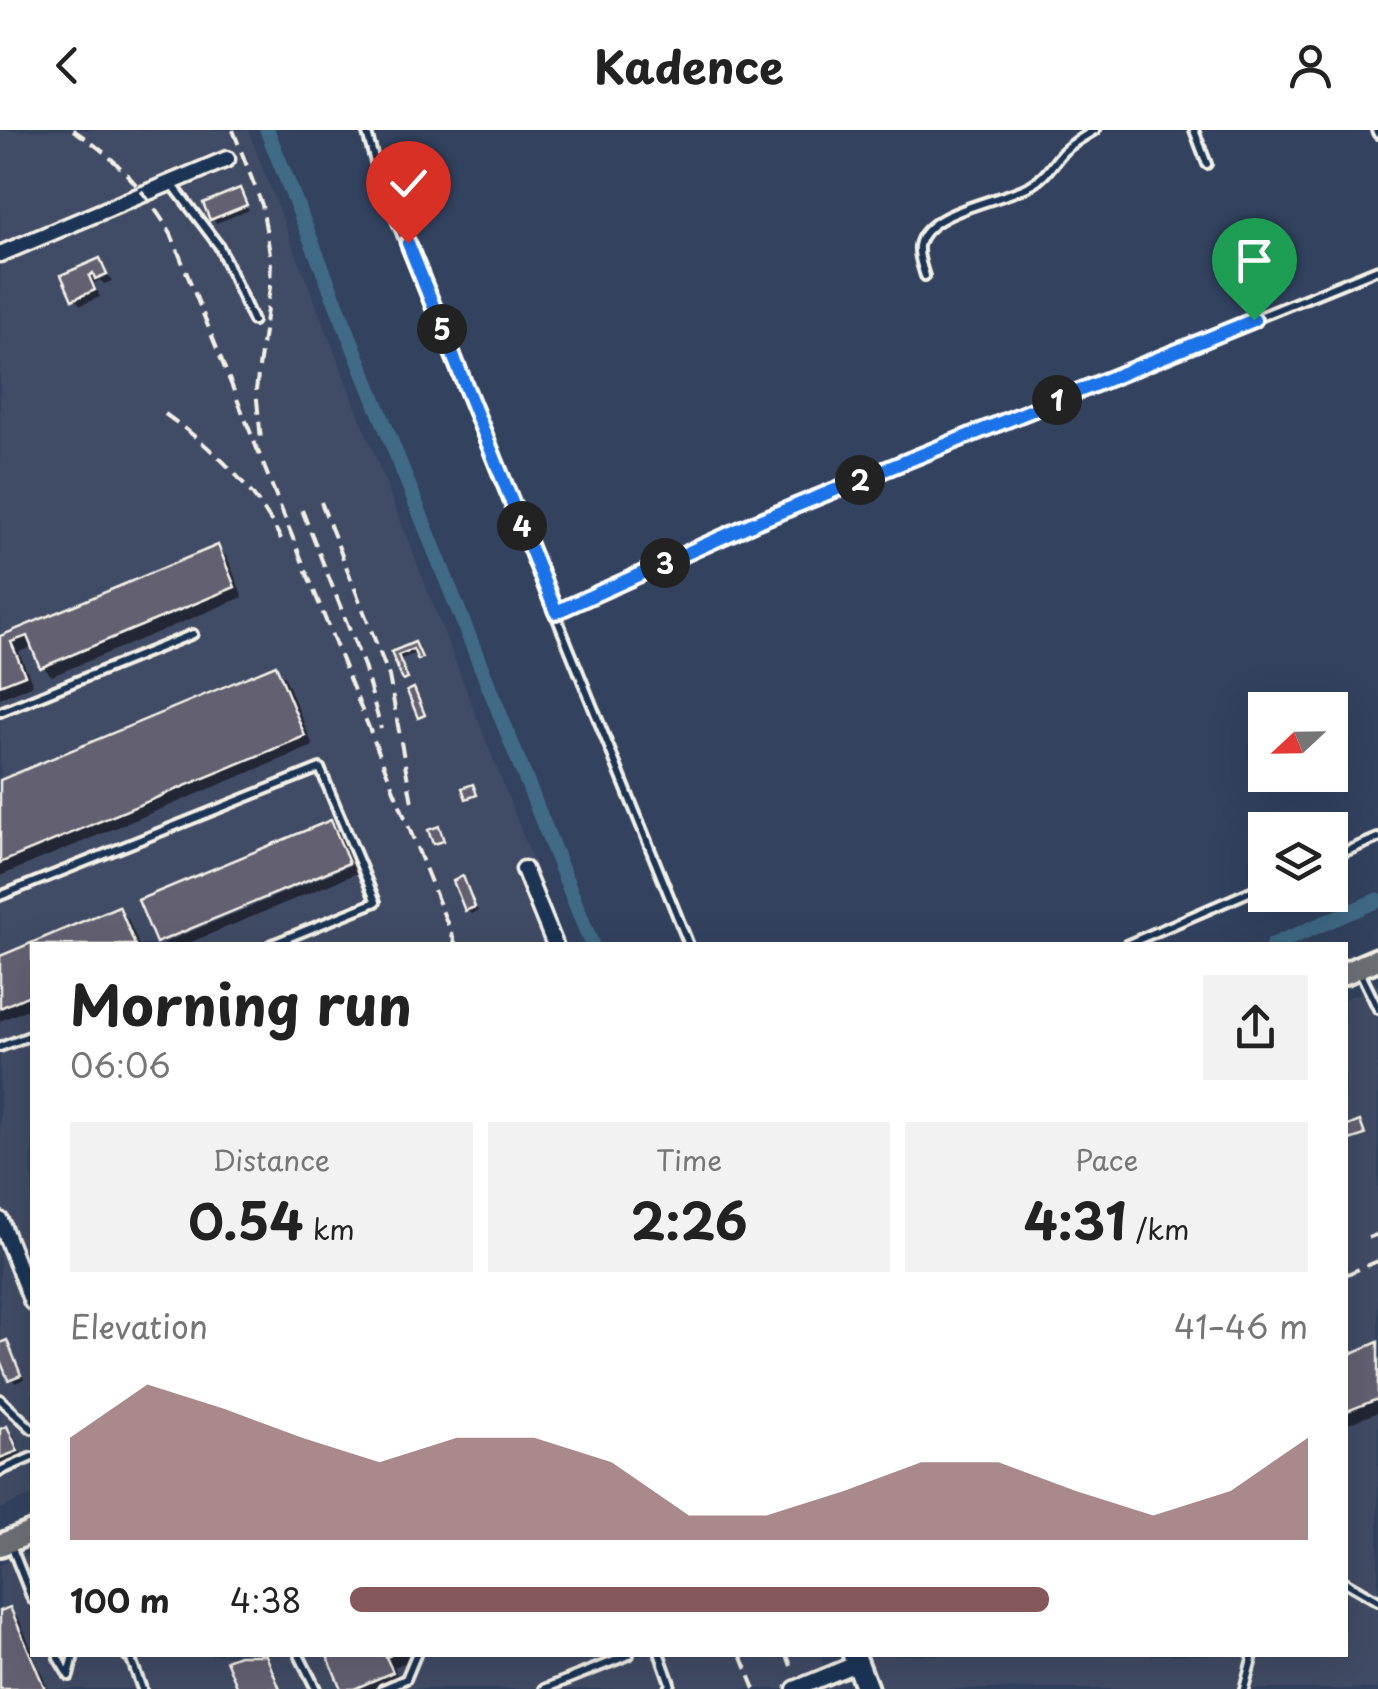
<!DOCTYPE html>
<html lang="en">
<head>
<meta charset="utf-8">
<style>
	:root { --surface:#fff; --page:#f2f2f2; --text:#222; --muted:#767676; --accent:#85585c }
	body { margin:0; font-family:"Playpen Sans",sans-serif; background:var(--page); color:var(--text); height:100vh; display:flex; flex-direction:column; font-size:38px; white-space:nowrap }
	* { box-sizing:border-box; margin:0 }
	p { font-size:32px; color:var(--muted) }
	.icon { flex:none; width:55px; height:55px; fill:none; stroke:currentColor; stroke-width:2; stroke-linecap:round; stroke-linejoin:round }
	.map { position:relative; flex:1; overflow:hidden }
	.details { position:absolute; left:30px; top:812px; width:1318px; height:715px; display:flex; flex-direction:column; background:var(--surface); border-radius:0px; box-shadow:0 10px 40px #0002 }
	.details>* { flex:none }
	.needle { width:65px; rotate:248deg }
	.buttons { position:absolute; left:1248px; top:562px; display:grid; gap:20px }
	.buttons a { display:grid; place-items:center; width:100px; height:100px; border-radius:0px; background:var(--surface); box-shadow:0 10px 40px #0002; font-size:50px }
	.pin { position:absolute; display:grid; place-items:center; width:85px; height:85px; color:#fff; margin:-102px -42px; border-radius:50% 50% 50% 0; rotate:-45deg; box-shadow:0 0 10px #0007 }
	.pin .icon { rotate:45deg }
	.km { position:absolute; width:50px; height:50px; margin:-25px; border-radius:50%; background:#222; color:#fff; font-size:28px; line-height:50px; text-align:center }
	.round { display:grid; place-items:center; flex:none; width:105px; height:105px; border-radius:0px; background:var(--page) }
	.overview { display:flex; align-items:center; justify-content:space-between; height:170px; padding:0 40px }
	h1 { font-size:55px; font-weight:700; line-height:75px }
	.figures { display:grid; grid-template-columns:repeat(3,1fr); gap:15px; height:170px; padding:10px 40px }
	.figures div { display:grid; align-content:center; border-radius:0px; background:var(--page); text-align:center }
	.figures b { font-size:50px; font-weight:700 }
	.figures small { font-size:28px; font-weight:400 }
	.figures p { font-size:28px }
	.chart { height:280px; padding:20px 40px }
	.chart p { display:flex; justify-content:space-between }
	.chart svg { width:100%; height:180px; margin-top:10px; fill:var(--accent); opacity:.7 }
	ul { padding:0 40px; list-style:none; font-size:32px }
	li { display:grid; grid-template-columns:160px 120px 1fr; align-items:center; height:75px }
	li i { height:25px; border-radius:12px; background:var(--accent) }
	header { display:flex; justify-content:space-between; align-items:center; height:130px; padding:0 40px; background:var(--surface); font-size:45px; font-weight:700 }
	.map>svg:first-child { display:block }
	.built { fill:#414b65 }
	.shadow { fill:#0007 }
	.lines { fill:none; stroke-linecap:round; stroke-linejoin:round }
	.canal { stroke:#406b85; stroke-width:15 }
	.building { fill:#646072; stroke:#f4f1e8; stroke-width:2.5 }
	.service-casing { stroke:#f4f1e8; stroke-width:14 }
	.minor-casing { stroke:#f4f1e8; stroke-width:21 }
	.secondary-casing { stroke:#f4f1e8; stroke-width:28 }
	.primary-casing { stroke:#f4f1e8; stroke-width:28 }
	.service { stroke:#1d3557; stroke-width:6 }
	.minor { stroke:#1d3557; stroke-width:14 }
	.secondary { stroke:#1d3557; stroke-width:20 }
	.primary { stroke:#6c6f75; stroke-width:20 }
	.rail { stroke:#f4f1e8; stroke-width:4; stroke-dasharray:15 8; stroke-linecap:butt }
	.route-casing { stroke:#fff; stroke-width:20 }
	.route { stroke:#1a73e8; stroke-width:12 }
</style>
</head>
<body>
<header><svg class="icon" aria-label="back" viewBox="0 0 24 24"><path d="M15 5l-7 7 7 7"/></svg>Kadence<svg class="icon" aria-label="person" viewBox="0 0 24 24"><circle cx="12" cy="8" r="4"/><path d="M4 21q1-7 8-7t8 7"/></svg></header>
<div class="map">
<svg width="1378" height="1559" viewBox="0 0 1378 1559">
	<rect width="100%" height="100%" fill="#32425f"/>
	<filter id="ink" filterUnits="userSpaceOnUse"><feTurbulence type="fractalNoise" baseFrequency=".01" numOctaves="2"/><feDisplacementMap in="SourceGraphic" scale="20" xChannelSelector="R" yChannelSelector="G"/><feConvolveMatrix kernelMatrix="1 2 1 2 8 2 1 2 1" color-interpolation-filters="sRGB"/></filter>
	<g filter="url(#ink)">
		<path class="built" d="M0,0H248L566,815H32V1365L0,1379Z
			M1378,855V1559H882L868,1525H1345V869Z
			M32,1422V1525H820L833,1559H0V1435Z"/>
		<path class="shadow" d="M239,61L249,80L216,93L212,89Z
			M100,131L112,151L104,154L100,150L94,153L100,167L81,175L74,168L65,146Z
			M217,418L227,427L243,467L52,546L43,537L34,516L19,522L33,555L0,568V508Z
			M415,515L420,521L401,529L409,554L394,523Z
			M275,538L285,547L313,616L0,746V653Z
			M330,693L340,703L351,730L159,809V813L142,772Z
			M353,734L357,743L184,815L161,814Z
			M462,749L478,781L471,784L467,780Z
			M118,779L128,789L139,815H33Z
			M32,815V877L0,891V829Z
			M6,1213L24,1249L15,1253L0,1223V1215Z
			M1378,1215V1282L1345,1295V1228Z
			M7,1299L14,1306L23,1328L0,1338V1302Z
			M9,1480L19,1489L48,1559H0V1484Z
			M245,1525H268L282,1559H240Z
			M329,1525H409L411,1530L394,1537L400,1552L385,1559H344Z"/>
		<g class="lines">
			<path class="canal" d="M267,0L592,815
				M1273,815L1378,770"/>
		</g>
		<path class="building" d="M240,58L247,75L210,90L203,73Z
			M100,128L107,144L95,149L93,143L89,146L95,160L72,170L61,145Z
			M218,415L235,457L40,538L27,506L11,512L25,545L0,555V506Z
			M415,512L422,528L418,530L413,519L398,525L408,549L403,551L391,522Z
			M276,535L305,606L0,733V650Z
			M414,558L425,585L418,588L407,561Z
			M473,654L477,665L466,669L462,658Z
			M331,690L349,733L156,813L138,770Z
			M439,696L444,711L433,714L428,700Z
			M463,746L475,777L465,781L453,751Z
			M119,776L135,815H32V864L0,878V826Z
			M1360,991L1365,1005L1346,1011L1345,997Z
			M7,1210L21,1245L8,1250L0,1230V1213Z
			M1378,1212V1269L1345,1282V1226Z
			M7,1296L18,1321L0,1328V1299Z
			M10,1477L45,1559H0V1481Z
			M239,1525H266L280,1559H238L226,1530Z
			M327,1525H391L386,1527L393,1542L354,1559H341Z"/>
		<g class="lines">
			<defs>
				<path id="service" d="M366,0L381,53L689,815
					M1194,0L1207,34
					M1376,0L1378,4
					M172,54L219,116L253,191
					M925,146C922,136 918,126 919,116C925,80 1004,71 1031,55C1046,47 1052,34 1063,22C1072,13 1083,7 1095,0
					M556,482L755,392L1378,139
					M0,582L193,504
					M1330,728L1378,708
					M0,766L320,638L376,772L270,815
					M1126,815L1265,755
					M1359,840L1378,879
					M0,917L32,905
					M0,1269L32,1299
					M0,1341L32,1327
					M10,1413L32,1469
					M1345,1452L1378,1471
					M126,1525L131,1529L142,1559
					M299,1525L316,1559
					M660,1525L670,1553L668,1559
					M58,1528L69,1546L74,1525
					M383,1559L406,1549L416,1525
					M544,1559L629,1525
					M1244,1559L1253,1525"/>
				<path id="minor" d="M0,124L227,29
					M524,739L555,815
					M0,1090L32,1172
					M795,1559L858,1533"/>
				<path id="secondary" d="M854,1525L867,1559"/>
				<path id="primary" d="M1345,843L1378,829
					M0,1415L32,1402"/>
			</defs>
			<use href="#service" class="service-casing"/>
			<use href="#minor" class="minor-casing"/>
			<use href="#secondary" class="secondary-casing"/>
			<use href="#primary" class="primary-casing"/>
			<use href="#service" class="service"/>
			<use href="#minor" class="minor"/>
			<use href="#secondary" class="secondary"/>
			<use href="#primary" class="primary"/>
			<path class="rail" d="M73,0C115,26 146,62 171,104L456,815
				M233,0L262,75L271,130L270,157L256,260L261,310
				M165,284C214,319 253,355 281,409
				M321,372L389,546L413,678
				M302,380L364,536L381,599
				M1368,1108L1378,1104
				M1345,1145L1378,1131
				M741,1525L755,1559
				M787,1525L791,1536"/>
		</g>
	</g>
	<g class="lines" filter="url(#ink)">
		<defs>
			<path id="route" d="M408,113L556,482L756,392L1254,190"/>
		</defs>
		<use href="#route" class="route-casing"/>
		<use href="#route" class="route"/>
	</g>
</svg>
<div class="buttons">
<a><svg class="needle" viewBox="-14 -14 28 28"><path d="M0-13l5 13h-10z" fill="#e53935"/><path d="M0 13l5-13h-10z" fill="#767676"/></svg></a>
<a><svg class="icon" aria-label="layers" viewBox="0 0 24 24"><path d="M12 4l9 5-9 5-9-5zM3 14l9 5 9-5"/></svg></a>
</div>
<div class="pin" style="left:1254px;top:190px;background:#1e9e55"><svg class="icon" aria-label="arrive" viewBox="0 0 24 24"><path d="M6 21V4h12l-3 4 3 4H6"/></svg></div>
<div class="pin" style="left:408px;top:113px;background:#d93025"><svg class="icon" aria-label="check" viewBox="0 0 24 24"><path d="M5 12l5 5 9-10"/></svg></div>
<b class="km" style="left:1057px;top:270px">1</b>
<b class="km" style="left:860px;top:350px">2</b>
<b class="km" style="left:665px;top:433px">3</b>
<b class="km" style="left:522px;top:396px">4</b>
<b class="km" style="left:442px;top:199px">5</b>
<section class="details">
<div class="overview"><div><h1>Morning run</h1><p>06:06</p></div><a class="round"><svg class="icon" aria-label="share" viewBox="0 0 24 24"><path d="M12 15V3M7 8l5-5 5 5M5 13v7h14v-7"/></svg></a></div>
<div class="figures">
<div><p>Distance</p><b>0.54<small> km</small></b></div>
<div><p>Time</p><b>2:26</b></div>
<div><p>Pace</p><b>4:31<small> /km</small></b></div>
</div>
<div class="chart"><p><span>Elevation</span>41–46 m</p>
<svg viewBox="0 0 160 44" preserveAspectRatio="none"><path d="M0 44V19L10 6L20 12L30 19L40 25L50 19L60 19L70 25L80 38L90 38L100 32L110 25L120 25L130 32L140 38L150 32L160 19V44z"/></svg>
</div>
<ul>
<li><b>100 m</b>4:38<i style="width:73%"></i></li>
</ul>
</section>
</div>
</body>
</html>
